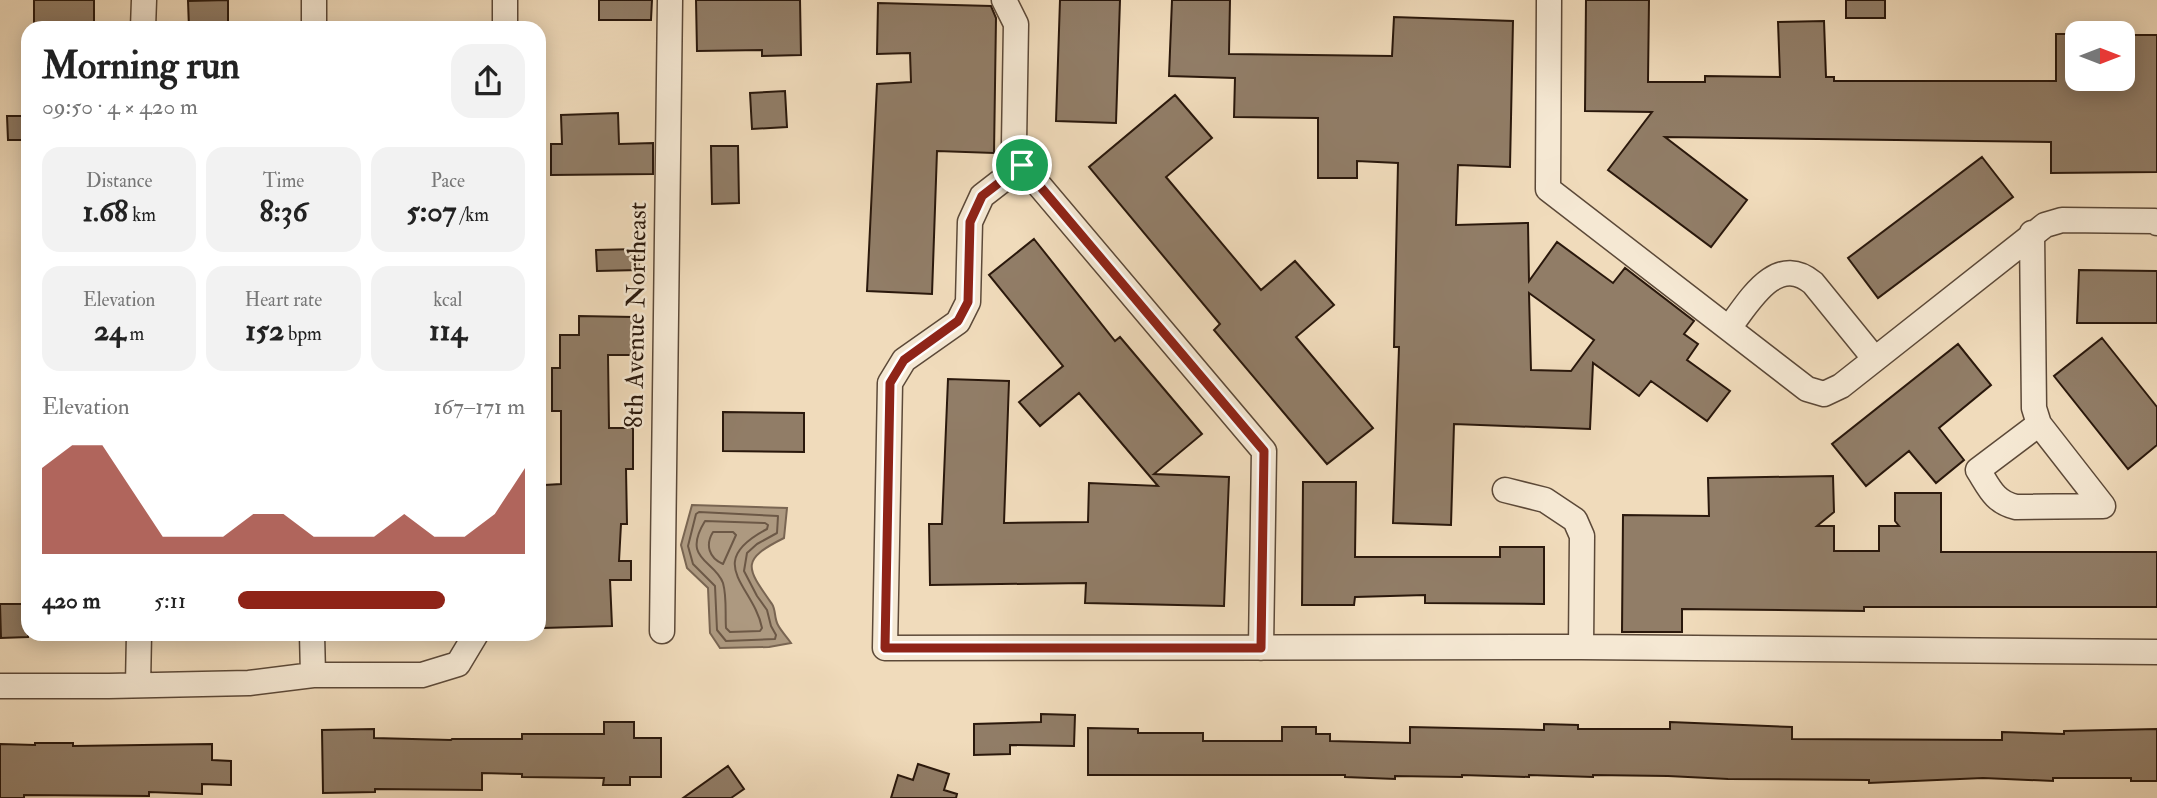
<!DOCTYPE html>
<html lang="en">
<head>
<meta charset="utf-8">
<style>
	:root { --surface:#fff; --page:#f2f2f2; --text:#222; --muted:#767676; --accent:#8f2418 }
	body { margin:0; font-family:"IM FELL Double Pica",serif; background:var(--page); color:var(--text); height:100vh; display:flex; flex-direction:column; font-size:26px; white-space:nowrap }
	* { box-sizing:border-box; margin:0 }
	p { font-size:23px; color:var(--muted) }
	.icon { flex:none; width:38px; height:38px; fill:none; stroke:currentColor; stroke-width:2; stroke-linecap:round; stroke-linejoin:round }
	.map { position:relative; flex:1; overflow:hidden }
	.side { position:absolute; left:21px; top:21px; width:525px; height:620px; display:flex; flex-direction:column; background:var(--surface); border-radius:21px; box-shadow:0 4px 18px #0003 }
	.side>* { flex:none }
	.needle { width:46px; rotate:90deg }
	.controls { position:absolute; left:2065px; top:21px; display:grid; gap:14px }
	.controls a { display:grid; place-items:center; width:70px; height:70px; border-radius:14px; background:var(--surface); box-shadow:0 4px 18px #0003; font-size:35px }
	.pin { position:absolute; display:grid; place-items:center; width:60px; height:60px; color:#fff; margin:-30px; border:4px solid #fff; border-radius:50%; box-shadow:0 2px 7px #0007 }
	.round { display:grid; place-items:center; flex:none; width:74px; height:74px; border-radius:21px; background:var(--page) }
	.summary { display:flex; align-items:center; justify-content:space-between; height:119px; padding:0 21px }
	h1 { font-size:38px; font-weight:700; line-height:52px }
	.stats { display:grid; grid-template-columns:repeat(3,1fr); gap:10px; height:119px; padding:7px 21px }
	.stats div { display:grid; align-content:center; border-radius:18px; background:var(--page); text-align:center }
	.stats b { font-size:30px; font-weight:700 }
	.stats small { font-size:19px; font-weight:400 }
	.stats p { font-size:19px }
	.chart { height:196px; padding:14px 21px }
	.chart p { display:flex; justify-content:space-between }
	.chart svg { width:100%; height:126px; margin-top:7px; fill:var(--accent); opacity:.7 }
	ul { padding:0 21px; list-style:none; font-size:23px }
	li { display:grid; grid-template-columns:112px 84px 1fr; align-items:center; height:52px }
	li i { height:18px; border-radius:9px; background:var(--accent) }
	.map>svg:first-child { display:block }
	.water { fill:#ad9980; stroke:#796552; stroke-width:2 }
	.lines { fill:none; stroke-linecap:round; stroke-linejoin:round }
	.shore { stroke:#6c5846; stroke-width:2 }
	.building { fill:#917d67; stroke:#2a180c; stroke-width:2; fill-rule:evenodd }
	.minor-casing { stroke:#5c4938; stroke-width:27 }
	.minor { stroke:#f5e8d3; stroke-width:24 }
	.route-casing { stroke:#fff; stroke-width:14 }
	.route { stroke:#8f2418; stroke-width:9 }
	.labels { text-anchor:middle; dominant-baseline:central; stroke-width:5; stroke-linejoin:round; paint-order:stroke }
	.street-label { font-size:26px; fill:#2a180c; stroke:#f5e8d3 }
</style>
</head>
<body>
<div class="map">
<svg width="2157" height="798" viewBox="0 0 2157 798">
	<rect width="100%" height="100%" fill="#f0dbbb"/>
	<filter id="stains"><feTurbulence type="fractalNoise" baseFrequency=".00286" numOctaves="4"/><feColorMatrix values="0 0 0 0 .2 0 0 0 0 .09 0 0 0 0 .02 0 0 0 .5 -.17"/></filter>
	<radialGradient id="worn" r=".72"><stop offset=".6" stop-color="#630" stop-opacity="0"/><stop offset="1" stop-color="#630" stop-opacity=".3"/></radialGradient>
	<path class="water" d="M692,505L787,508L784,538C740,560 746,567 772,604C776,610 774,618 778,625C781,631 787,637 791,643L769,647L720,648L710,633L708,588L687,568L681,545Z"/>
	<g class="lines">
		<path class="shore" d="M699,512L778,516L777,533L757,544L747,553L744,571L757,596L767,610L771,626L776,635L775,639L726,641L717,630L715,586L693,564L688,546L696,514Z
			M705,521L765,523L768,525L767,529C702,563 754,586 762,628L760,631L730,632L726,628C725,614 727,597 723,583C715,560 681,560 705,521Z
			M713,532H733L736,535L723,564C709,558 705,545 713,532Z"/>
	</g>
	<path class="building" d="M34,0H94V26H34Z
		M228,0V28H189L188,1Z
		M599,0H652L651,20H599Z
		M696,0H800L801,55L762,56V50L697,51Z
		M1060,0H1120L1116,123L1056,121Z
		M1172,0H1230L1229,54L1392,56L1394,17L1513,21L1510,167L1458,165L1456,225L1528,223L1529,281L1557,242L1613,283L1625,268L1694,321L1684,334L1698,344L1687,360L1730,391L1707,421L1651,381L1639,396L1593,363L1590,429L1454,424L1451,525L1393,523L1399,347H1394L1398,163L1357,161V178H1318V118L1234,117L1235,78L1169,76ZM1529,293L1594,340L1571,371L1531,370Z
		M1586,0H1649L1648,82H1705V76L1780,77L1778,22L1824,21L1826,77H1834V81H2056V34H2077V79H2123V35H2157V172L2051,173V142L1665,137L1747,200L1711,247L1608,170L1652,112L1585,111Z
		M1846,0H1885V18H1846Z
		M878,3L991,6L996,18L994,153L937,151L932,294L867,291L877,84L911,82L910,53L877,54Z
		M785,91L787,127L752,129L750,93Z
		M1175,95L1212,138L1166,177L1261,290L1295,261L1334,305L1296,337L1373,428L1327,464L1214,330L1220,324L1089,167Z
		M618,113L619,144L653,143V174L551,175V144H562L561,115Z
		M7,116H28V140H8Z
		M711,146H738L739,203L712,204Z
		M1982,157L2013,197L1878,298L1848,258Z
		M1034,239L1115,341L1120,337L1202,434L1154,474L1229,477L1224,606L1085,603L1086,583L930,585L929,524H942L948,379L1009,381L1004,523L1088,522L1089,483L1158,486L1079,393L1040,426L1019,402L1063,366L989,275Z
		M638,249L639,270L597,271L596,250Z
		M2079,270L2157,271V323H2077Z
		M579,316L634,317L633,355H608L609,428H633V469H626L627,524H621L619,561H631V580H610L612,626L543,628L545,485L561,484V411H552V368H560V335H579Z
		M2102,338L2157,407V445L2128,469L2054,376Z
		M1958,344L1991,385L1939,428L1964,460L1936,483L1909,451L1866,486L1832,444Z
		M723,412L804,413V452L723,451Z
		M1833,476L1834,512L1817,526H1834V551H1879V526H1899L1895,521V493H1941V552H2157V607H1864V611L1682,609V632H1622L1623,515L1709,516L1708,478Z
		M1303,482H1356L1355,557H1500V547H1544V604L1425,603V595L1355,597L1354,605H1302Z
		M0,604H28V637L1,638Z
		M1041,714L1075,715L1074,746L1010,745V754L974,755V724L1041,722Z
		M604,722H634V738H661V777H630V785H603L604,778L522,777V774L482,773V790L375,789V792L323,793L322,730L374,729V738L451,740L452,739H522V734H604Z
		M1670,722L1792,727V739L2002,740V732L2064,734V731L2157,729V781H2131V778H2053V781L1983,778L1869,783V780L1728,779L1668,776L1593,775V777L1529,775V777L1462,775V777L1395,776V779L1345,777V775H1088V728L1138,729V733H1203V741H1282V727H1316V734H1330V741L1410,743V727L1544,730V724L1578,725V729H1670Z
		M35,743H73V746L212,744V760L231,761V785L202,784V794L149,792V796L24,795V798H0V744L35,745Z
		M918,764L949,774L944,790L957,794L956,798H891L898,775L913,780Z
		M728,766L744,789L731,798H683Z"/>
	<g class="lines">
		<defs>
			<path id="minor" d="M1004,0L1016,24L1014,144L1022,165
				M1549,0L1548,189L1807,389L1824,394L1841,386L2045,225L2062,220L2155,221L2157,223
				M143,28L144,0
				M314,28V0
				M505,28V0
				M2032,233L2034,408L2039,424L2103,506L2016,507C1994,502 1989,487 1978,470L2039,424
				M1729,328C1749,302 1776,252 1813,283L1874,358
				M1505,490L1545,500L1575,520L1582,536L1581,647
				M662,631L670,0
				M312,634L313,675H422L458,664L476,634
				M1261,648L1264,451L1022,165L982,196L970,222L968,302L958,322L904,360L890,383L885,648L1581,647L2157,652
				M138,685L139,634
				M0,686H109L249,683L313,675"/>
		</defs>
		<use href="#minor" class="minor-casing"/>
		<use href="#minor" class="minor"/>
	</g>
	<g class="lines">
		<defs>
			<path id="route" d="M1022,165L1264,451L1261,648H885L890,383L904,360L958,321L968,302L970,222L982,196Z"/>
		</defs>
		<use href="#route" class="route-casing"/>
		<use href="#route" class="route"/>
	</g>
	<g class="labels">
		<g class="street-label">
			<text transform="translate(636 315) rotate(-89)">8th Avenue Northeast</text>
		</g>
	</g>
	<rect width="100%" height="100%" filter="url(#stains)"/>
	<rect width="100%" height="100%" fill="url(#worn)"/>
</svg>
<div class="controls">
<a><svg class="needle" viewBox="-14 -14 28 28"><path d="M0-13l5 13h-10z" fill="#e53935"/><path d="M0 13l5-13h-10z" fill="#767676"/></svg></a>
</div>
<div class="pin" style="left:1022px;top:165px;background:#1e9e55"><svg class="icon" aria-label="arrive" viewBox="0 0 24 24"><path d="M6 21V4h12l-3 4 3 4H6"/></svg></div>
<section class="side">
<div class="summary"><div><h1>Morning run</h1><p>09:50 · 4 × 420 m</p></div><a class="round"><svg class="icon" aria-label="share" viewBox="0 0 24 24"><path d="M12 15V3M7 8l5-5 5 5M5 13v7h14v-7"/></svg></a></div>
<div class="stats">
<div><p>Distance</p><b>1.68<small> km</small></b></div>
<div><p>Time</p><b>8:36</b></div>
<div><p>Pace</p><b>5:07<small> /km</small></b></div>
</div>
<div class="stats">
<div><p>Elevation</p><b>24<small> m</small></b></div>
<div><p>Heart rate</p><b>152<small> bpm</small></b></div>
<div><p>kcal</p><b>114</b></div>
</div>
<div class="chart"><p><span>Elevation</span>167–171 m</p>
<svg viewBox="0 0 160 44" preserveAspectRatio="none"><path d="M0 44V14L10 6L20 6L30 22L40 38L50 38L60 38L70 30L80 30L90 38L100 38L110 38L120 30L130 38L140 38L150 30L160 14V44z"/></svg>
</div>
<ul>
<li><b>420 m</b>5:11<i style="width:72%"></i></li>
</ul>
</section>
</div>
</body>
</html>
